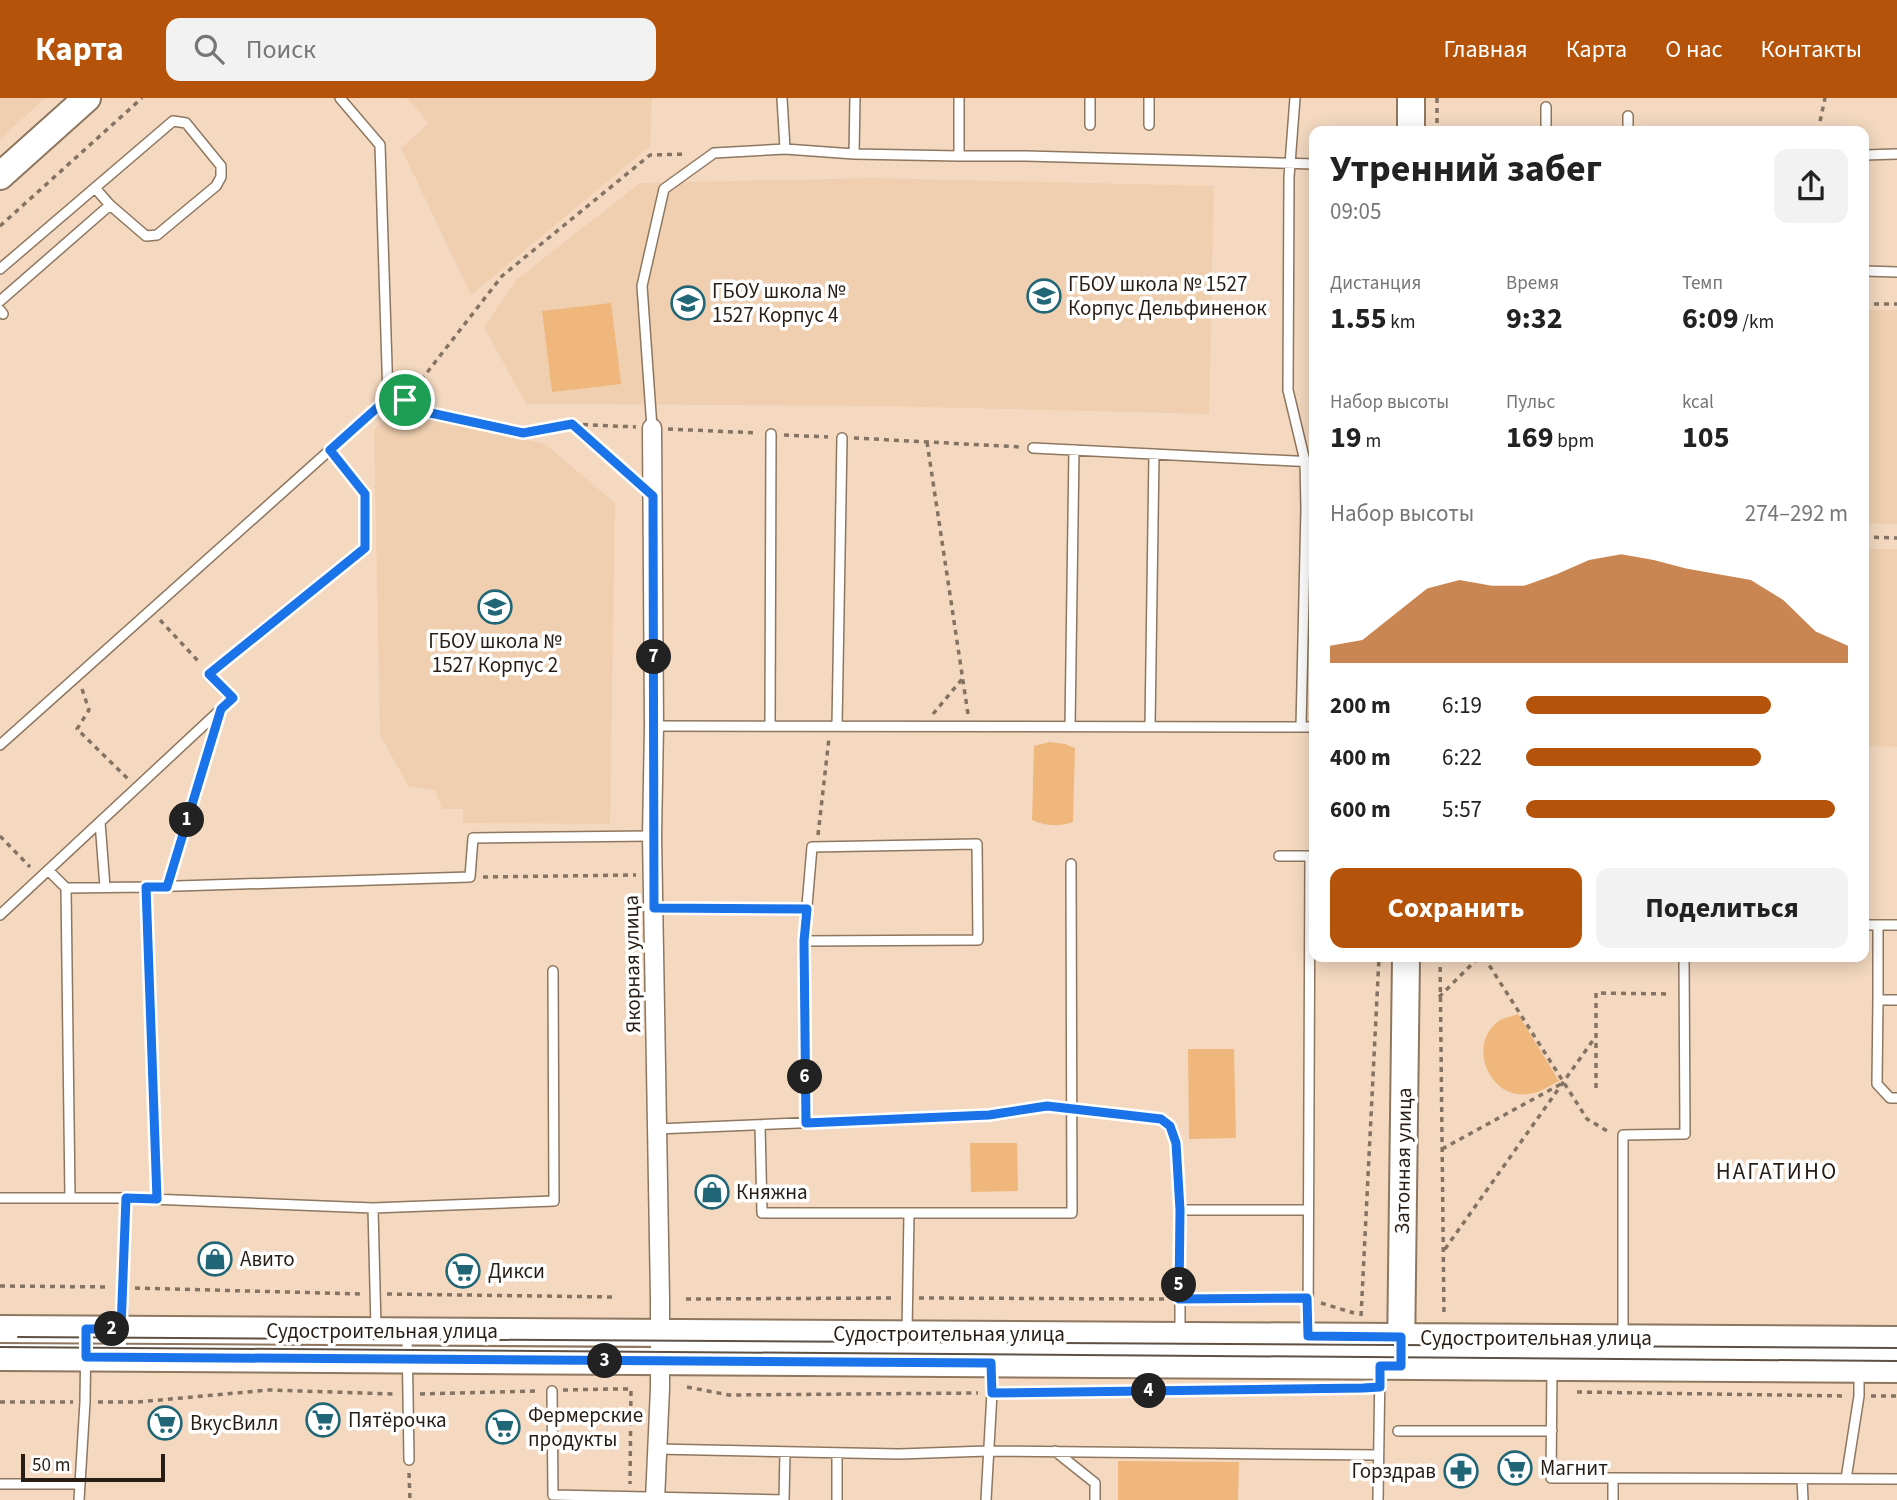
<!DOCTYPE html>
<html lang="ru">
<head>
<meta charset="utf-8">
<style>
	:root { --surface:#fff; --page:#f2f2f2; --text:#222; --muted:#767676; --accent:#b45309 }
	body { margin:0; font-family:"Source Sans 3",sans-serif; background:var(--page); color:var(--text); height:100vh; display:flex; flex-direction:column; font-size:26px; white-space:nowrap }
	* { box-sizing:border-box; margin:0 }
	p { font-size:23px; color:var(--muted) }
	.icon { flex:none; width:38px; height:38px; fill:none; stroke:currentColor; stroke-width:2; stroke-linecap:round; stroke-linejoin:round }
	.map { position:relative; flex:1; overflow:hidden }
	.panel { position:absolute; left:1309px; top:28px; width:560px; height:836px; display:flex; flex-direction:column; background:var(--surface); border-radius:14px; box-shadow:0 4px 18px #0003 }
	.panel>* { flex:none }
	.scale { position:absolute; left:21px; bottom:18px; width:144px; box-sizing:border-box; padding-left:7px; border:4px solid #271d14; border-top:0; font-size:19px; line-height:24px; white-space:nowrap; color:#271d14; -webkit-text-stroke:5px #fff; paint-order:stroke }
	.pin { position:absolute; display:grid; place-items:center; width:60px; height:60px; color:#fff; margin:-30px; border:4px solid #fff; border-radius:50%; box-shadow:0 2px 7px #0007 }
	.km { position:absolute; width:35px; height:35px; margin:-18px; border-radius:50%; background:#222; color:#fff; font-size:19px; line-height:35px; text-align:center }
	.round { display:grid; place-items:center; flex:none; width:74px; height:74px; border-radius:14px; background:var(--page) }
	.overview { display:flex; align-items:center; justify-content:space-between; height:119px; padding:0 21px }
	h1 { font-size:38px; font-weight:700; line-height:52px }
	.figures { display:grid; grid-template-columns:repeat(3,1fr); gap:10px; height:119px; padding:7px 21px }
	.figures div { display:grid; align-content:center }
	.figures b { font-size:30px; font-weight:700 }
	.figures small { font-size:19px; font-weight:400 }
	.figures p { font-size:19px }
	.chart { height:196px; padding:14px 21px }
	.chart p { display:flex; justify-content:space-between }
	.chart svg { width:100%; height:126px; margin-top:7px; fill:var(--accent); opacity:.7 }
	.cta { display:flex; gap:14px; margin-top:auto; padding:14px 21px }
	.cta a { flex:1; height:80px; border-radius:14px; background:var(--accent); color:#fff; font-size:28px; font-weight:700; line-height:80px; text-align:center }
	.cta a+a { background:var(--page); color:var(--text) }
	ul { padding:0 21px; list-style:none; font-size:23px }
	li { display:grid; grid-template-columns:112px 84px 1fr; align-items:center; height:52px }
	li i { height:18px; border-radius:9px; background:var(--accent) }
	header { display:flex; align-items:center; gap:42px; box-sizing:border-box; height:98px; padding:0 35px; background:var(--accent); color:#fff }
	header strong { font-size:33px }
	nav { display:flex; gap:38px; margin-inline-start:auto; font-size:24px }
	.search { width:490px; height:63px; background:var(--page); display:flex; align-items:center; gap:18px; box-sizing:border-box; padding:0 24px; border-radius:14px; color:var(--muted); font-size:26px }
	.map>svg:first-child { display:block }
	.built { fill:#efcfb0 }
	.green { fill:#efb77c }
	.lines { fill:none; stroke-linecap:round; stroke-linejoin:round }
	.lane-casing { stroke:#8e765f; stroke-width:12 }
	.street-casing { stroke:#8e765f; stroke-width:21 }
	.secondary-casing { stroke:#8e765f; stroke-width:30 }
	.path { stroke:#847362; stroke-width:3.5; stroke-dasharray:5 5; stroke-linecap:butt }
	.lane { stroke:#fff; stroke-width:9 }
	.street { stroke:#fff; stroke-width:18 }
	.secondary { stroke:#fff; stroke-width:26 }
	.tram { stroke:#5e5042; stroke-width:2 }
	.route-casing { stroke:#fff; stroke-width:14 }
	.route { stroke:#1a73e8; stroke-width:9 }
	.labels { text-anchor:middle; dominant-baseline:central; stroke-width:7; stroke-linejoin:round; paint-order:stroke }
	.poi-label { font-size:21px; fill:#271d14; stroke:#fff; text-anchor:start }
	.street-label { font-size:21px; fill:#271d14; stroke:#fff }
	.neighbourhood-label { font-size:23px; letter-spacing:2px; fill:#271d14; stroke:#fff }
</style>
</head>
<body>
<header>
<strong>Карта</strong>
<div class="search"><svg class="icon" aria-label="search" viewBox="0 0 24 24"><circle cx="10" cy="10" r="6"/><path d="M15 15l6 6"/></svg>Поиск</div>
<nav><a>Главная</a><a>Карта</a><a>О нас</a><a>Контакты</a></nav>
</header>
<div class="map">
<svg width="1897" height="1402" viewBox="0 0 1897 1402">
	<rect width="100%" height="100%" fill="#f4d9c0"/>
	<path class="built" d="M0,0H45L0,41Z
		M406,0H652L650,48L471,197L401,50L429,25Z
		M874,80L1214,88L1209,316L879,308L526,306L484,229L516,182L640,85Z
		M1864,212H1897V426L1864,425Z
		M397,311L545,346L615,405L610,726L463,725V711H442L435,692L409,689L380,637L374,332Z
		M1864,451H1897V649L1864,648Z"/>
	<path class="green" d="M611,205L621,286L552,294L542,213Z
		M1050,644L1065,646L1075,650L1073,724C1058,729 1046,728 1032,722L1034,648Z
		M1518,916L1559,983C1549,988 1540,995 1529,996C1488,1003 1465,942 1502,921C1507,919 1514,918 1518,916Z
		M1188,951H1234L1236,1040L1189,1041Z
		M970,1045H1017L1018,1093L971,1094Z
		M1118,1363L1239,1364L1238,1402H1118Z"/>
	<g class="lines">
		<defs>
			<path id="lane" d="M340,0L380,47L388,300L418,304
				M782,0L785,51L854,56L855,0
				M959,0V58H1026L1314,66
				M1090,0V27
				M1295,0L1289,79L1288,292L1305,363L1306,411L1301,629
				M1149,27V0
				M1546,33V9
				M1628,33V18
				M854,56L959,58
				M1864,57L1897,56
				M0,171L173,23L186,25L221,68V79L216,88L157,137L146,138L110,107L95,90
				M1864,173L1897,174
				M0,203L110,107
				M0,212L3,216
				M652,330L642,188L664,91L714,55L785,51
				M1033,350L1314,364
				M654,628L1314,629
				M770,628L771,336
				M837,628L842,340
				M1070,628L1074,352
				M1150,628L1154,356
				M0,647L388,300
				M100,724L105,789
				M1279,758H1313
				M48,772L66,790L146,789L157,1101
				M146,789L470,779L473,740L652,738
				M66,790L70,1100
				M654,810L807,811
				M0,817L233,600L209,576L365,450V396L330,352
				M1864,827H1897
				M1878,827V902H1897
				M804,843L978,842L977,746L812,749L804,843L806,1025
				M1878,902L1877,986L1890,1000H1897
				M760,1027L762,1115H1072L1071,766
				M657,1031L989,1017L1047,1008L1161,1021L1170,1028L1176,1045L1180,1112V1236
				M0,1100H126
				M373,1110L554,1103L553,873
				M1180,1112H1308
				M907,1234L909,1116
				M407,1235L409,1362
				M1308,1236L1310,758
				M1623,1239V1037L1685,1036L1684,859
				M660,1249L1897,1257
				M121,1258L126,1100L373,1110L376,1230
				M1552,1270L1551,1380H1613V1402
				M552,1293L553,1397L784,1402
				M1398,1333H1552
				M656,1351L899,1356L987,1353L1377,1357
				M1055,1353L1095,1385V1402
				M1613,1380L1897,1381
				M1802,1381L1803,1402
				M1846,1381L1859,1298V1275
				M0,1386H79
				M79,1402L85,1304L86,1233
				M784,1402L785,1354
				M837,1402V1355
				M986,1402L992,1295L991,1267
				M1378,1402L1380,1269"/>
			<path id="street" d="M652,330L654,628L652,738L660,1201V1290L655,1402"/>
			<path id="secondary" d="M1411,33V0
				M0,78L87,0
				M0,1231L1897,1242
				M1401,1256L1406,859
				M0,1259L1897,1271"/>
		</defs>
		<use href="#lane" class="lane-casing"/>
		<use href="#street" class="street-casing"/>
		<use href="#secondary" class="secondary-casing"/>
		<path class="path" d="M1437,0V33
			M1818,33L1825,0
			M0,128L142,0
			M1864,206H1897
			M415,290L502,178L650,57L687,56
			M426,314L523,335L572,326L636,329
			M573,327L636,382
			M668,331L758,335
			M784,337L828,339
			M854,340L1021,349
			M927,344L968,616
			M1864,439L1897,440
			M160,522L200,565
			M82,591L89,612L77,631L128,681
			M933,616L963,580
			M818,737L829,640
			M0,738L30,769
			M170,777L213,637
			M483,779L636,777
			M1440,859L1444,1218
			M1484,859L1587,1021L1609,1034
			M1439,899L1479,859
			M1596,990V895L1671,896
			M1442,1051L1561,986
			M1445,1151L1596,938
			M0,1188L110,1189
			M135,1190L362,1196
			M387,1196L614,1199
			M919,1200L1167,1201
			M686,1201L894,1200
			M1192,1201H1296
			M1321,1205L1354,1215
			M1361,1218L1379,859
			M687,1289L729,1297L978,1295
			M613,1291H631L630,1386
			M563,1292L613,1291
			M1577,1294L1846,1298
			M1003,1295L1255,1291
			M420,1296L538,1293
			M1871,1298H1897
			M0,1304H73
			M98,1304H138L269,1292L394,1296
			M409,1375L410,1402"/>
		<use href="#lane" class="lane"/>
		<use href="#street" class="street"/>
		<use href="#secondary" class="secondary"/>
		<path class="tram" d="M18,1239L1897,1250
			M0,1249L1897,1263"/>
	</g>
	<g class="lines">
		<defs>
			<path id="route" d="M388,300L418,304L426,314L523,335L572,326L653,398L654,810L807,811L804,843L806,1025L989,1017L1047,1008L1161,1021L1170,1028L1176,1045L1180,1112L1179,1201L1307,1200L1308,1238L1401,1239V1268H1380V1289L1363,1290L992,1295L991,1265L86,1259V1231H121L126,1100L157,1101L146,789H167L221,611L233,600L209,576L365,450V396L330,352Z"/>
		</defs>
		<use href="#route" class="route-casing"/>
		<use href="#route" class="route"/>
	</g>
	<defs>
		<symbol id="school-ring" viewBox="-11 -11 22 22"><circle r="9.5" fill="#fff" stroke="#206676" stroke-width="1.5"/><path d="M0-5L7-2L0 1L-7-2ZM-4 1L0 2.5L4 1V4Q0 6-4 4Z" fill="#206676"/></symbol>
		<symbol id="shop-ring" viewBox="-11 -11 22 22"><circle r="9.5" fill="#fff" stroke="#206676" stroke-width="1.5"/><path d="M-5-2.5h2.3a2.7 3.5 0 0 1 5.4 0H5L5.5 6h-11ZM-1.5-2.5h3a1.5 2.3 0 0 0-3 0Z" fill="#206676"/></symbol>
		<symbol id="supermarket-ring" viewBox="-11 -11 22 22"><circle r="9.5" fill="#fff" stroke="#206676" stroke-width="1.5"/><path d="M-6-5.5h2.5l.6 2H6L4.5 2H-2.5L-4.4-4H-6ZM-1.5 3.2a1.3 1.3 0 1 0 .1 0ZM3 3.2a1.3 1.3 0 1 0 .1 0Z" fill="#206676"/></symbol>
		<symbol id="pharmacy-ring" viewBox="-11 -11 22 22"><circle r="9.5" fill="#fff" stroke="#206676" stroke-width="1.5"/><path d="M-2-6h4v4h4v4h-4v4h-4v-4h-4v-4h4Z" fill="#206676"/></symbol>
	</defs>
	<g fill-rule="evenodd">
		<use href="#school-ring" x="1025" y="179" width="38" height="38"/>
		<use href="#school-ring" x="669" y="186" width="38" height="38"/>
		<use href="#school-ring" x="476" y="490" width="38" height="38"/>
		<use href="#shop-ring" x="693" y="1075" width="38" height="38"/>
		<use href="#shop-ring" x="196" y="1142" width="38" height="38"/>
		<use href="#supermarket-ring" x="444" y="1154" width="38" height="38"/>
		<use href="#supermarket-ring" x="304" y="1303" width="38" height="38"/>
		<use href="#supermarket-ring" x="146" y="1306" width="38" height="38"/>
		<use href="#supermarket-ring" x="484" y="1310" width="38" height="38"/>
		<use href="#supermarket-ring" x="1496" y="1351" width="38" height="38"/>
		<use href="#pharmacy-ring" x="1442" y="1354" width="38" height="38"/>
	</g>
	<g class="labels">
		<g class="poi-label">
			<text x="1068" y="186">ГБОУ школа № 1527<tspan x="1068" dy="24">Корпус Дельфиненок</tspan></text>
			<text x="712" y="193">ГБОУ школа №<tspan x="712" dy="24">1527 Корпус 4</tspan></text>
			<text x="495" y="543" text-anchor="middle">ГБОУ школа №<tspan x="495" dy="24">1527 Корпус 2</tspan></text>
			<text x="736" y="1094">Княжна</text>
			<text x="240" y="1161">Авито</text>
			<text x="488" y="1173">Дикси</text>
			<text x="528" y="1317">Фермерские<tspan x="528" dy="24">продукты</tspan></text>
			<text x="348" y="1322">Пятёрочка</text>
			<text x="190" y="1325">ВкусВилл</text>
			<text x="1540" y="1370">Магнит</text>
			<text x="1436" y="1373" text-anchor="end">Горздрав</text>
		</g>
		<g class="street-label">
			<text transform="translate(632 866) rotate(-91)">Якорная улица</text>
			<text transform="translate(1403 1063) rotate(-89)">Затонная улица</text>
			<text x="382" y="1233">Судостроительная улица</text>
			<text x="949" y="1236">Судостроительная улица</text>
			<text x="1536" y="1240">Судостроительная улица</text>
		</g>
		<g class="neighbourhood-label">
			<text x="1777" y="1073">НАГАТИНО</text>
		</g>
	</g>
</svg>
<div class="scale">50 m</div>
<div class="pin" style="left:405px;top:302px;background:#1e9e55"><svg class="icon" aria-label="arrive" viewBox="0 0 24 24"><path d="M6 21V4h12l-3 4 3 4H6"/></svg></div>
<b class="km" style="left:187px;top:722px">1</b>
<b class="km" style="left:112px;top:1231px">2</b>
<b class="km" style="left:605px;top:1263px">3</b>
<b class="km" style="left:1149px;top:1293px">4</b>
<b class="km" style="left:1179px;top:1187px">5</b>
<b class="km" style="left:805px;top:979px">6</b>
<b class="km" style="left:654px;top:559px">7</b>
<section class="panel">
<div class="overview"><div><h1>Утренний забег</h1><p>09:05</p></div><a class="round"><svg class="icon" aria-label="share" viewBox="0 0 24 24"><path d="M12 15V3M7 8l5-5 5 5M5 13v7h14v-7"/></svg></a></div>
<div class="figures">
<div><p>Дистанция</p><b>1.55<small> km</small></b></div>
<div><p>Время</p><b>9:32</b></div>
<div><p>Темп</p><b>6:09<small> /km</small></b></div>
</div>
<div class="figures">
<div><p>Набор высоты</p><b>19<small> m</small></b></div>
<div><p>Пульс</p><b>169<small> bpm</small></b></div>
<div><p>kcal</p><b>105</b></div>
</div>
<div class="chart"><p><span>Набор высоты</span>274–292 m</p>
<svg viewBox="0 0 160 44" preserveAspectRatio="none"><path d="M0 44V38L10 36L20 27L30 18L40 15L50 17L60 17L70 13L80 8L90 6L100 8L110 11L120 13L130 15L140 22L150 33L160 38V44z"/></svg>
</div>
<ul>
<li><b>200 m</b>6:19<i style="width:76%"></i></li>
<li><b>400 m</b>6:22<i style="width:73%"></i></li>
<li><b>600 m</b>5:57<i style="width:96%"></i></li>
</ul>
<div class="cta"><a>Сохранить</a><a>Поделиться</a></div>
</section>
</div>
</body>
</html>
